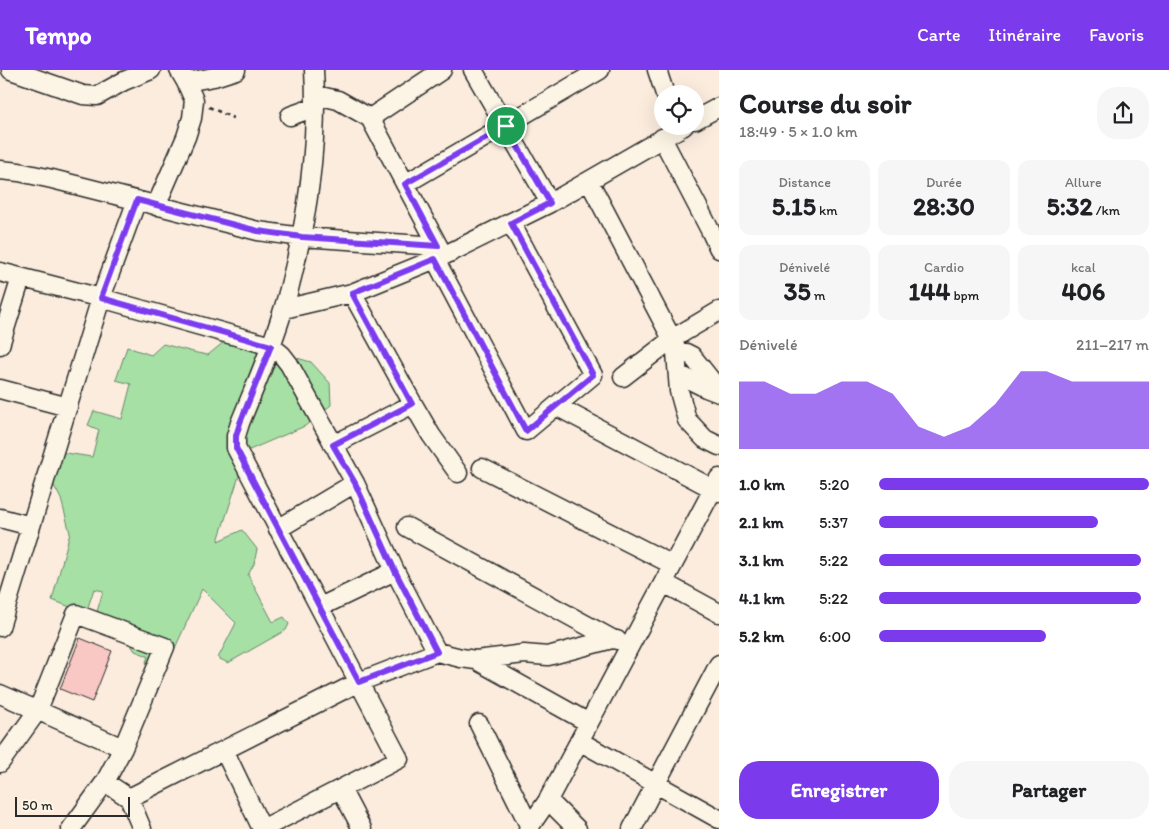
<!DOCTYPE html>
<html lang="fr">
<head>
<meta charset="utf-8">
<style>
	:root { --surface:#fff; --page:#f6f6f6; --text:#202124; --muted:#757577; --accent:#7c3aed }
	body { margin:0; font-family:Itim,sans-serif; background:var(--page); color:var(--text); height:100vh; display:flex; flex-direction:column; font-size:19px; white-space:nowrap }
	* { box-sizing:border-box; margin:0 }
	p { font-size:16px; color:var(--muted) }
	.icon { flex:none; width:28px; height:28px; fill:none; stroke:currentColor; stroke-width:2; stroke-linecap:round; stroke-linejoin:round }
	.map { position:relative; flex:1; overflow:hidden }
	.details { display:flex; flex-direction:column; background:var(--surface); width:450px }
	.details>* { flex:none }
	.tools { position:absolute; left:654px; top:15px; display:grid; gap:10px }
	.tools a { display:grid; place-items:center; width:50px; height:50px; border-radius:50%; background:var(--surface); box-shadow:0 5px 20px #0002; font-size:25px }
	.scale { position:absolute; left:15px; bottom:12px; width:115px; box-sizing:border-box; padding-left:5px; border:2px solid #2b2b2b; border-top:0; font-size:14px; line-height:18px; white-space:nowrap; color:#2b2b2b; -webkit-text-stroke:4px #fcf5e5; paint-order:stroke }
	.pin { position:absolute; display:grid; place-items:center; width:42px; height:42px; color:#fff; margin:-21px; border:2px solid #fff; border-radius:50%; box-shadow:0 1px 5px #0007 }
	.round { display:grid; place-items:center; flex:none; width:52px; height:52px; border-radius:20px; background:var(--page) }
	.summary { display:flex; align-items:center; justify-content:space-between; height:85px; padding:0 20px }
	h1 { font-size:28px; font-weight:800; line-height:38px }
	.stats { display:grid; grid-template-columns:repeat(3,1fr); gap:8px; height:85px; padding:5px 20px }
	.stats div { display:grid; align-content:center; border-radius:12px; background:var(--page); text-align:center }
	.stats b { font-size:25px; font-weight:800 }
	.stats small { font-size:14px; font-weight:400 }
	.stats p { font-size:14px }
	.chart { height:140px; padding:10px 20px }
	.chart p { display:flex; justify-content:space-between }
	.chart svg { width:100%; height:90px; margin-top:5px; fill:var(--accent); opacity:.7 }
	.cta { display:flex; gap:10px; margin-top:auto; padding:10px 20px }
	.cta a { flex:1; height:58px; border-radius:20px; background:var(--accent); color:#fff; font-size:20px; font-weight:800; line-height:58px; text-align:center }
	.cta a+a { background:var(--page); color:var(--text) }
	ul { padding:0 20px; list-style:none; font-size:16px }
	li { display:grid; grid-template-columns:80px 60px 1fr; align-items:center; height:38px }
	li i { height:12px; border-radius:6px; background:var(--accent) }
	header { display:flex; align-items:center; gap:30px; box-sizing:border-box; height:70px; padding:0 25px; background:var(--accent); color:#fff }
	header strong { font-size:24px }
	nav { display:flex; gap:28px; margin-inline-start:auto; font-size:18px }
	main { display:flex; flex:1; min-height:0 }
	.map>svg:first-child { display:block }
	.green { fill:#a6e0a5; stroke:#688668 }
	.building { fill:#f9c8c4; stroke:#2b2b2b }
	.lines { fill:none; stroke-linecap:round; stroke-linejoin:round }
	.minor-casing { stroke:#2b2b2b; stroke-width:21 }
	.path { stroke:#2b2b2b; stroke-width:2.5; stroke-dasharray:4 4; stroke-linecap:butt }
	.minor { stroke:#fcf5e5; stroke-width:18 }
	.route-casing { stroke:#fff; stroke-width:10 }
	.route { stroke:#7c3aed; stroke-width:6 }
</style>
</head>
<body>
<header>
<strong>Tempo</strong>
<nav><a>Carte</a><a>Itinéraire</a><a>Favoris</a></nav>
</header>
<main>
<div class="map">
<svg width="719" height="759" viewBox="0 0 719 759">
	<rect width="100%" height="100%" fill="#fbecde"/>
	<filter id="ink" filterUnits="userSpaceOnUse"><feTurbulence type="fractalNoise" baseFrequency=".02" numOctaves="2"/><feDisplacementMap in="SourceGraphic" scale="10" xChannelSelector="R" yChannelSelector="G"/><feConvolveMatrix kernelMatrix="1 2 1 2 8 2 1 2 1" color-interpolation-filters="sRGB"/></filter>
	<g filter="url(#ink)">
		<path class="green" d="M224,272L252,275L311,292L330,313L331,335L305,356L247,381L218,471L242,460L257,479L254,494L248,505L273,552L284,547L289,554L286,560L228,593L218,588L236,553L202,519L170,589L150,598L146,592L148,586L135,581L129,572L96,545L103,521L94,519L86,543L52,530L70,463L61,429L52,412L59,382L92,387L99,360L88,355L94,341L122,349L131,314L116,310L127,277L151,285L163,274L197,283L208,285Z"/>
		<path class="building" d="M80,568L112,581L92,632L60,619Z"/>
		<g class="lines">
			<defs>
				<path id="minor" d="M11,0L83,25L97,26L124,11L151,0
					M473,0L550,133
					M657,0L665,24
					M186,12L214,7L236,0
					M316,25L338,30L370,48L442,183
					M290,46L304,41L315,38
					M370,48L442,0
					M695,50L719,37
					M662,68L710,160L719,179
					M0,100L19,102L52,109L258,161L302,167L438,176
					M589,111L672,269L676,282L679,321L687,350L705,369L719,376
					M405,114L600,0
					M156,136L186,67L192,48L194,30L186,12L179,0
					M435,189L526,361L593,305L511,153
					M0,202L101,228L271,276L282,285L289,294L355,413L395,501L437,582
					M352,223L413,334L431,365L458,403
					M284,239L352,223L443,186L550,133L684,56
					M0,275L21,208
					M676,282L686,283L692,286L719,320
					M678,304L706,318L719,323
					M623,307L672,269L719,241
					M0,319L68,337
					M556,336L719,422
					M333,375L413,334
					M482,398L673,495
					M0,448L31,456
					M407,457L612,569L617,570
					M278,459L355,413
					M664,513L719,543
					M320,537L395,501
					M0,557L101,228L137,130
					M476,590L589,653
					M0,624L123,678
					M479,654L530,757
					M579,671L719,749
					M224,680L262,759
					M0,693L38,640L76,544L165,577L123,678L105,712L71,759
					M105,712L129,728L142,759
					M341,719L362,759
					M129,728L359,612L437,582L461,588L476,590L524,584L548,586L612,569
					M548,730L577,759
					M262,759L399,689L236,378V366L240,353C255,316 272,278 283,240C287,228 290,215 293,203C309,138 318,67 314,0
					M528,759L548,730L719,408
					M632,759L719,594"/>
			</defs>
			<use href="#minor" class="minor-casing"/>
			<path class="path" d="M209,37L233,48"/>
			<use href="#minor" class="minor"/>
		</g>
	</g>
	<g class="lines" filter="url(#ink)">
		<defs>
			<path id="route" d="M506,56L550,133L511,153L593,305L526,361L435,189L352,223L412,334L333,375L355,413L395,501L437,582L359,612L236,378V366L240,353L271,276L101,228L137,130L258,161L302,167L438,176L405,114Z"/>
		</defs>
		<use href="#route" class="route-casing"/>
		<use href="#route" class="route"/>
	</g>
</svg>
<div class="tools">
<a><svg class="icon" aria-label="locate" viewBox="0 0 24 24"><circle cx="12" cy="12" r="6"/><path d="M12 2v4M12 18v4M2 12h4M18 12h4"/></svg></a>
</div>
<div class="scale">50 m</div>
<div class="pin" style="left:506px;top:56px;background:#1e9e55"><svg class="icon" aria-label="arrive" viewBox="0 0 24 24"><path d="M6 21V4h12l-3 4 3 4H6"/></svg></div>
</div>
<section class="details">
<div class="summary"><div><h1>Course du soir</h1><p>18:49 · 5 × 1.0 km</p></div><a class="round"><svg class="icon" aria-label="share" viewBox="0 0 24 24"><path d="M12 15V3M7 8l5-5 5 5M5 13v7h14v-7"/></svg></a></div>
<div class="stats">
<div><p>Distance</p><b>5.15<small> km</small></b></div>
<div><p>Durée</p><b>28:30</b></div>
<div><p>Allure</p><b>5:32<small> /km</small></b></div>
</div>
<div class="stats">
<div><p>Dénivelé</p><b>35<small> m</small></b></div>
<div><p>Cardio</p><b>144<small> bpm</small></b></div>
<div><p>kcal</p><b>406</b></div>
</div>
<div class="chart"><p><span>Dénivelé</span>211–217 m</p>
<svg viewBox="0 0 160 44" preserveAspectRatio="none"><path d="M0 44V11L10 11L20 17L30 17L40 11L50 11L60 17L70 33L80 38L90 33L100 22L110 6L120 6L130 11L140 11L150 11L160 11V44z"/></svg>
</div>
<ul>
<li><b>1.0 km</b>5:20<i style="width:100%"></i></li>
<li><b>2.1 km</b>5:37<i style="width:81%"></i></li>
<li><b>3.1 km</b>5:22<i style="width:97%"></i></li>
<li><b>4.1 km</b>5:22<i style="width:97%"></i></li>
<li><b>5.2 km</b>6:00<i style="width:62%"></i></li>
</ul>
<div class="cta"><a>Enregistrer</a><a>Partager</a></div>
</section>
</main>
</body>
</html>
